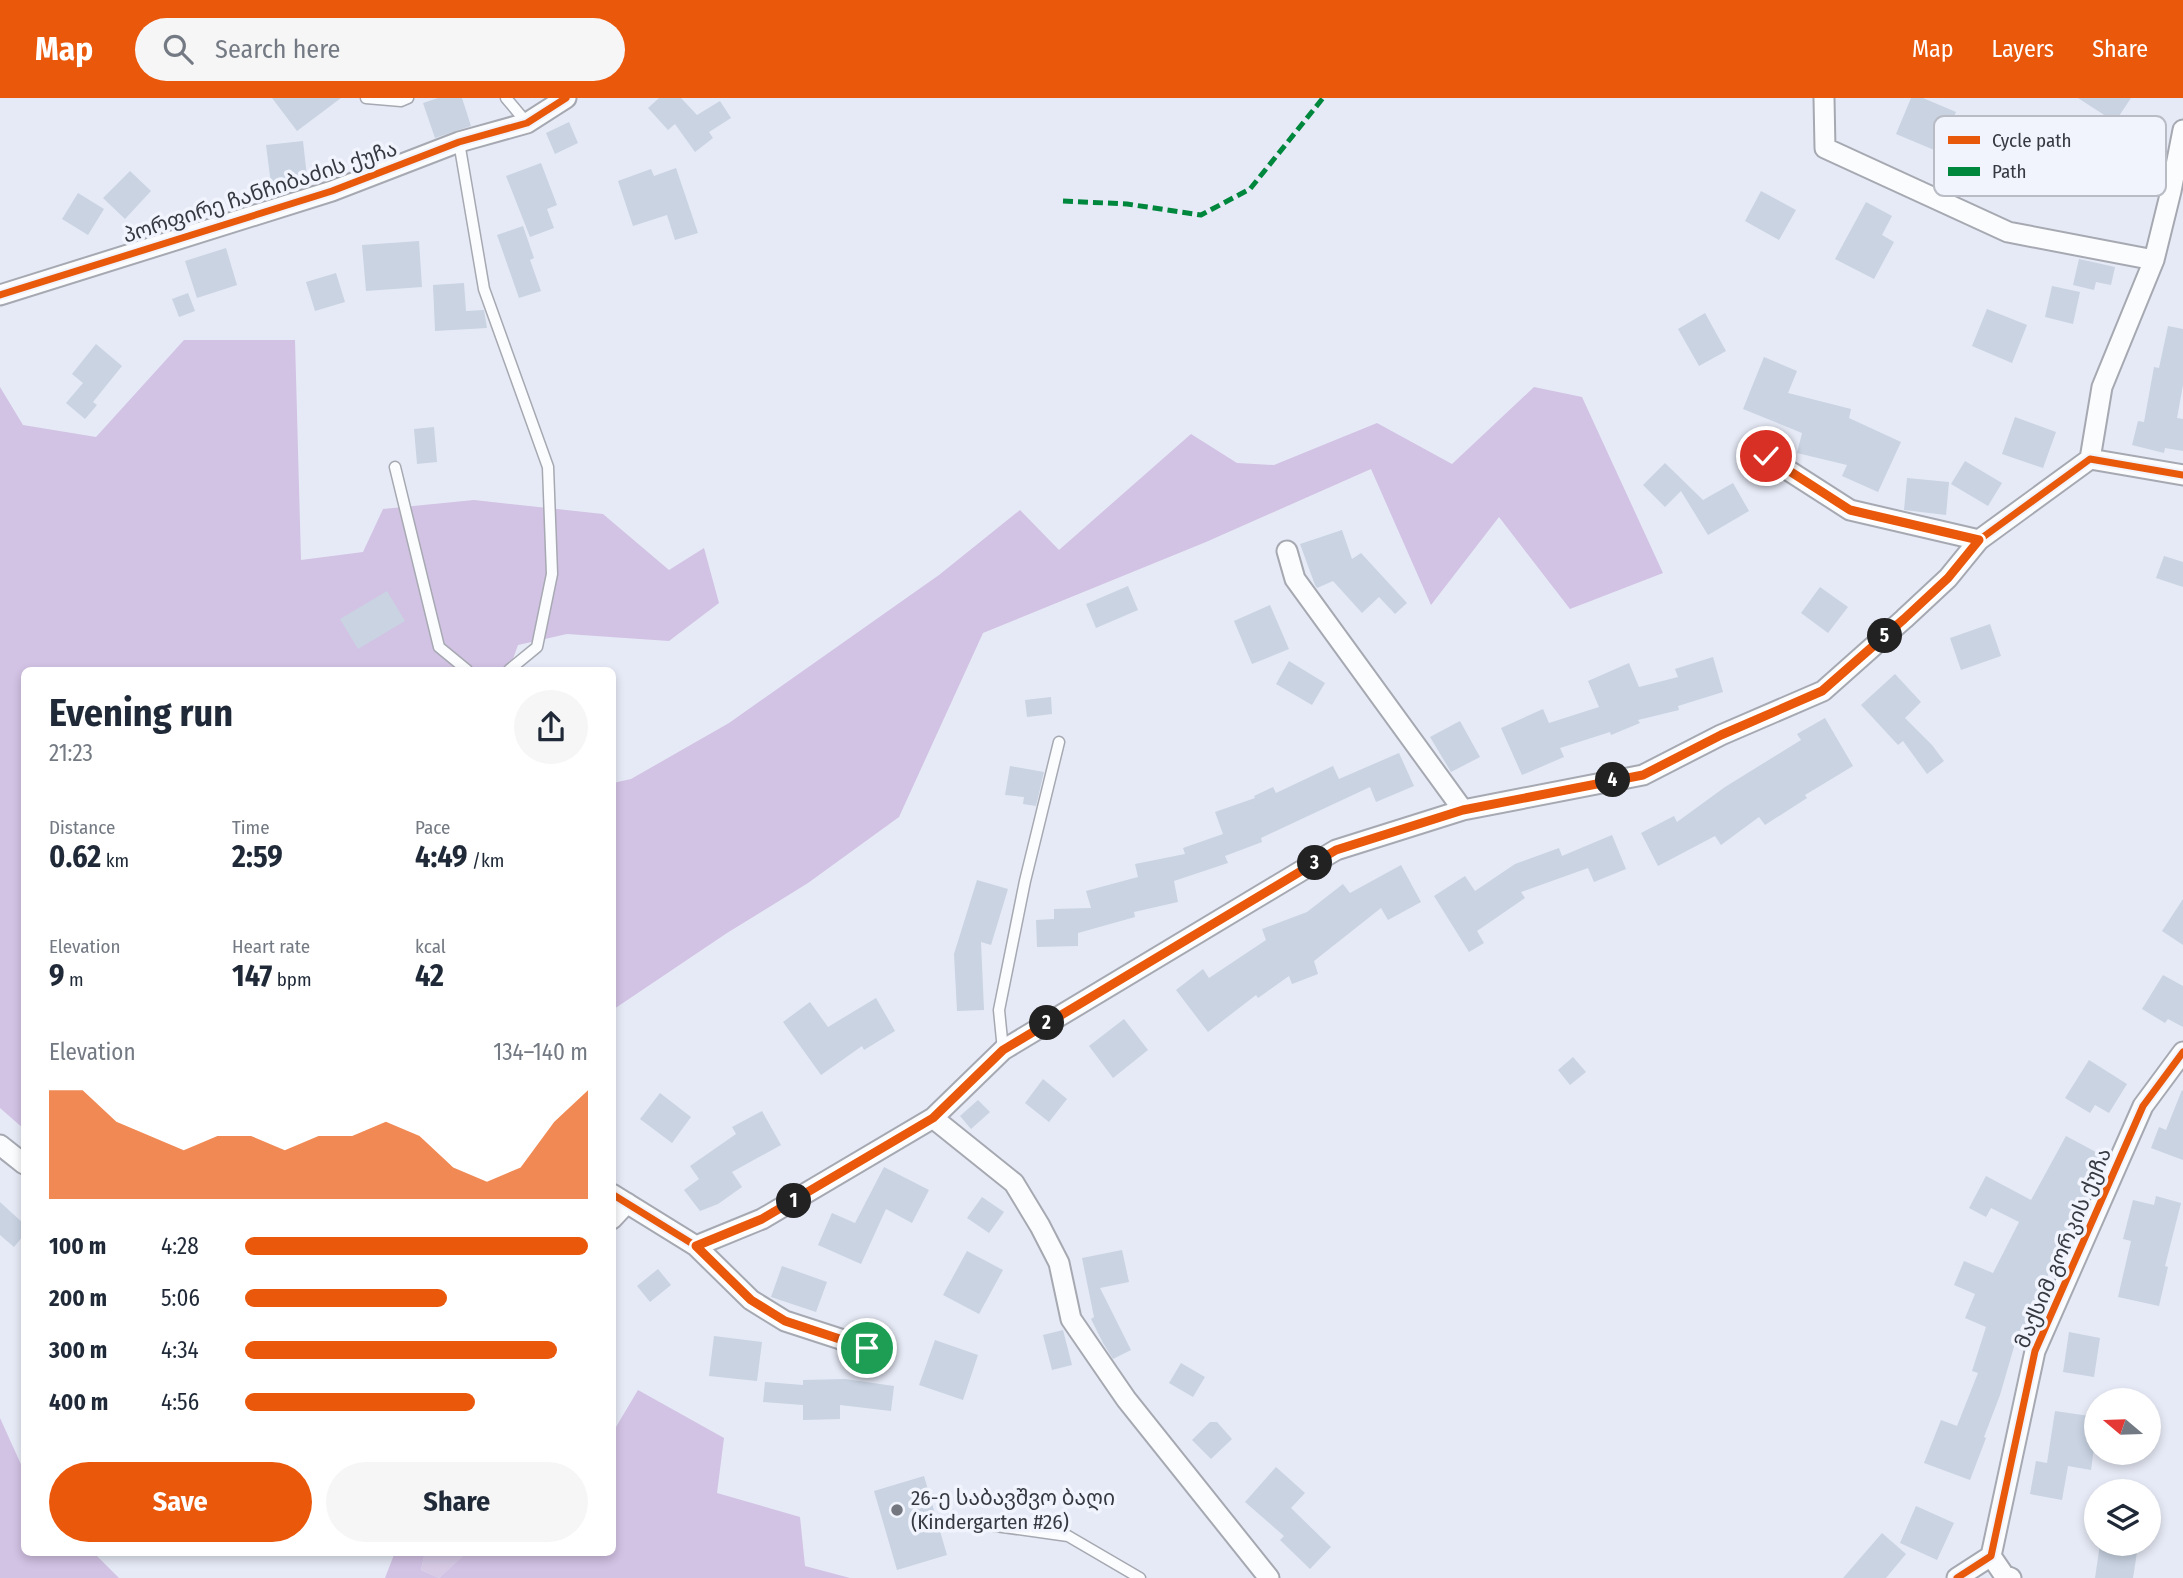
<!DOCTYPE html>
<html lang="en">
<head>
<meta charset="utf-8">
<style>
	:root { --surface:#fff; --page:#f6f6f7; --text:#1f2937; --muted:#747a83; --accent:#ea580c }
	body { margin:0; font-family:"Fira Sans Condensed","Noto Sans Georgian",sans-serif; background:var(--page); color:var(--text); height:100vh; display:flex; flex-direction:column; font-size:26px; white-space:nowrap }
	* { box-sizing:border-box; margin:0 }
	p { font-size:23px; color:var(--muted) }
	.icon { flex:none; width:38px; height:38px; fill:none; stroke:currentColor; stroke-width:2; stroke-linecap:round; stroke-linejoin:round }
	.map { position:relative; flex:1; overflow:hidden }
	.details { position:absolute; left:21px; top:569px; width:595px; height:889px; display:flex; flex-direction:column; background:var(--surface); border-radius:10px; box-shadow:0 4px 10px #0003 }
	.details>* { flex:none }
	.needle { width:46px; rotate:289deg }
	.controls { position:absolute; left:2084px; top:1290px; display:grid; gap:14px }
	.controls a { display:grid; place-items:center; width:77px; height:77px; border-radius:50%; background:var(--surface); box-shadow:0 4px 10px #0003; font-size:35px }
	.pin { position:absolute; display:grid; place-items:center; width:60px; height:60px; color:#fff; margin:-30px; border:4px solid #fff; border-radius:50%; box-shadow:0 2px 7px #0007 }
	.km { position:absolute; width:35px; height:35px; margin:-18px; border-radius:50%; background:#222; color:#fff; font-size:19px; line-height:35px; text-align:center }
	.round { display:grid; place-items:center; flex:none; width:74px; height:74px; border-radius:37px; background:var(--page) }
	.summary { display:flex; align-items:center; justify-content:space-between; height:119px; padding:0 28px }
	h1 { font-size:38px; font-weight:700; line-height:52px }
	.figures { display:grid; grid-template-columns:repeat(3,1fr); gap:10px; height:119px; padding:7px 28px }
	.figures div { display:grid; align-content:center }
	.figures b { font-size:30px; font-weight:700 }
	.figures small { font-size:19px; font-weight:400 }
	.figures p { font-size:19px }
	.chart { height:196px; padding:14px 28px }
	.chart p { display:flex; justify-content:space-between }
	.chart svg { width:100%; height:126px; margin-top:7px; fill:var(--accent); opacity:.7 }
	.button { display:flex; gap:14px; margin-top:auto; padding:14px 28px }
	.button a { flex:1; height:80px; border-radius:42px; background:var(--accent); color:#fff; font-size:28px; font-weight:700; line-height:80px; text-align:center }
	.button a+a { background:var(--page); color:var(--text) }
	ul { padding:0 28px; list-style:none; font-size:23px }
	li { display:grid; grid-template-columns:112px 84px 1fr; align-items:center; height:52px }
	li i { height:18px; border-radius:9px; background:var(--accent) }
	header { display:flex; align-items:center; gap:42px; box-sizing:border-box; height:98px; padding:0 35px; background:var(--accent); color:#fff }
	header strong { font-size:33px }
	nav { display:flex; gap:38px; margin-inline-start:auto; font-size:24px }
	.search { width:490px; height:63px; background:var(--page); display:flex; align-items:center; gap:18px; box-sizing:border-box; padding:0 24px; border-radius:38px; color:var(--muted); font-size:26px }
	.map>svg:first-child { display:block }
	.green { fill:#d7cbe6 }
	.forest { fill:#d2c2e4 }
	.building { fill:#c9d3e2 }
	.lines { fill:none; stroke-linecap:round; stroke-linejoin:round }
	.service-casing { stroke:#a6a9b1; stroke-width:13 }
	.minor-casing { stroke:#a6a9b1; stroke-width:23 }
	.service { stroke:#fbfcfe; stroke-width:10 }
	.minor { stroke:#fbfcfe; stroke-width:19 }
	.quiet { stroke:#00873e; stroke-width:5; stroke-dasharray:10 5; stroke-linecap:butt }
	.cycleway-casing { stroke:#f1f4fd; stroke-width:11 }
	.cycleway { stroke:#e8590c; stroke-width:7 }
	.route-casing { stroke:#fff; stroke-width:14 }
	.route { stroke:#ea580c; stroke-width:9 }
	.poi-dot { fill:#747780; stroke:#f1f4fd; stroke-width:2.5 }
	.labels { text-anchor:middle; dominant-baseline:central; stroke-width:7; stroke-linejoin:round; paint-order:stroke }
	.street-label { font-size:21px; fill:#363941; stroke:#f1f4fd }
	.poi-label { font-size:21px; fill:#363941; stroke:#f1f4fd; text-anchor:start }
	.key { fill:#f1f4fd; stroke:#b9bcc5; stroke-width:2 }
	.key-label { font-size:19px; fill:#363941 }
</style>
</head>
<body>
<header>
<strong>Map</strong>
<div class="search"><svg class="icon" aria-label="search" viewBox="0 0 24 24"><circle cx="10" cy="10" r="6"/><path d="M15 15l6 6"/></svg>Search here</div>
<nav><a>Map</a><a>Layers</a><a>Share</a></nav>
</header>
<div class="map">
<svg width="2183" height="1480" viewBox="0 0 2183 1480">
	<rect width="100%" height="100%" fill="#e6eaf6"/>
	<path class="green" d="M425,1454H467L439,1480L421,1472Z"/>
	<path class="forest" d="M184,242H295L301,462L363,454L383,411L474,402L603,416L669,472L704,450L719,505L669,543L567,536L518,547L509,572H24V1031L0,1010V289L23,327L96,339Z
		M1534,289L1582,299L1663,475L1570,511L1499,419L1431,507L1371,371L1206,444L983,535L899,719L808,785L727,835L614,911L613,915V685L631,681L729,625L939,477L1020,412L1059,452L1191,336L1237,365L1274,367L1377,325L1452,366Z
		M638,1292L724,1340L717,1395L800,1419L805,1468L850,1480H385L395,1454H425L421,1472L439,1480L467,1454H612L613,1334Z
		M0,1320L24,1373V1454H93L119,1480H0Z"/>
	<path class="building" d="M272,0H341L297,33Z
		M438,0H462L471,28L435,40L423,5Z
		M659,0H681L697,17L720,3L731,20L709,34L713,40L695,54L675,26L668,32L648,10Z
		M1911,0H1923L1956,14L1939,54L1896,36Z
		M2078,0H2131L2115,24Z
		M569,24L578,45L555,56L546,35Z
		M303,43L308,88L272,94L266,47Z
		M541,65L557,107L547,111L554,130L530,139L506,78Z
		M676,70L698,135L675,142L667,117L633,128L618,83L651,71L654,78Z
		M130,73L151,93L125,121L103,100Z
		M1761,93L1796,112L1779,142L1745,123Z
		M78,95L104,111L88,137L62,121Z
		M1866,104L1892,118L1882,137L1894,144L1874,181L1835,161Z
		M523,128L534,160L530,162L541,193L519,200L497,137Z
		M419,143L422,189L366,193L362,147Z
		M226,150L237,187L197,200L185,163Z
		M2079,161L2115,169L2111,187L2096,184L2094,192L2073,187Z
		M336,175L345,204L315,213L306,184Z
		M464,185L466,213L484,212L487,230L435,233L433,187Z
		M2052,188L2080,194L2073,226L2045,219Z
		M188,195L195,213L179,219L172,201Z
		M1987,211L2027,227L2012,265L1972,248Z
		M1705,215L1726,253L1699,268L1678,231Z
		M2168,228L2183,231V287L2177,320L2183,321V353L2165,350L2164,355L2132,347L2138,323L2144,324L2154,269L2159,270Z
		M96,246L122,268L93,304L97,307L85,321L66,305L83,285L72,276Z
		M1764,259L1797,273L1788,295L1851,311L1849,320L1901,344L1878,394L1842,378L1847,367L1797,355L1802,335L1743,311Z
		M2015,319L2056,334L2043,370L2002,356Z
		M434,329L437,364L417,366L414,331Z
		M1965,363L2002,385L1988,408L1951,386Z
		M1665,365L1703,402L1733,385L1749,413L1708,437L1681,393L1665,409L1643,387Z
		M1907,380L1949,384L1946,417L1904,412Z
		M1342,432L1352,461L1361,455L1407,505L1395,516L1379,499L1362,515L1333,483L1317,490L1315,487L1300,446Z
		M2164,458L2183,464V489L2156,480Z
		M1128,488L1138,512L1096,530L1086,506Z
		M1820,489L1848,509L1828,535L1801,515Z
		M387,493L405,523L358,551L340,521Z
		M1270,507L1289,551L1252,566L1234,523Z
		M1990,526L2001,558L1961,572L1950,540Z
		M1713,559L1723,594L1678,608L1679,612L1638,622L1640,625L1611,637L1610,634L1560,650L1564,659L1522,677L1501,630L1543,611L1549,625L1599,609L1588,583L1629,565L1639,589L1678,579L1675,571Z
		M1289,563L1325,585L1312,607L1276,586Z
		M1895,576L1921,604L1905,620L1932,647L1944,663L1927,676L1903,643L1898,647L1861,607Z
		M1051,599L1052,616L1027,619L1025,602Z
		M1825,620L1853,668L1805,697L1807,700L1765,727L1759,719L1721,747L1715,738L1658,768L1641,735L1674,718L1677,724L1725,689L1801,642L1797,636Z
		M1460,623L1480,659L1451,674L1430,639Z
		M1399,655L1414,688L1376,704L1370,689L1261,740L1262,744L1225,758L1228,765L1174,783L1178,804L1134,814L1135,819L1078,835V848L1037,849L1036,822L1054,821V811L1091,810L1086,793L1138,779L1135,766L1185,756L1183,750L1223,736L1215,714L1255,700L1254,698L1273,689L1276,695L1333,668L1339,681Z
		M1010,668L1044,674L1036,708L1023,706L1024,699L1005,697Z
		M1612,737L1626,771L1594,784L1588,770L1521,794L1525,800L1477,833L1484,845L1469,854L1434,798L1465,778L1475,793L1515,766L1559,750L1562,758Z
		M1401,767L1421,804L1388,822L1381,810L1314,863L1318,876L1292,886L1289,878L1258,900L1256,897L1208,934L1176,892L1203,871L1209,880L1266,842L1262,831L1307,814L1343,786L1350,795Z
		M977,782L1008,791L991,847L981,844L984,912L957,913L954,856Z
		M2183,801V847L2162,833Z
		M2163,877L2183,888V929L2168,921L2165,925L2142,911Z
		M876,900L895,933L864,952L862,948L821,977L783,924L810,904L828,929Z
		M1124,921L1148,952L1113,980L1089,948Z
		M1573,959L1586,974L1570,987L1558,972Z
		M2089,962L2127,986L2109,1015L2095,1007L2090,1015L2065,1000Z
		M1043,981L1067,1001L1049,1024L1025,1005Z
		M2182,992L2183,993V1062L2151,1050L2159,1029L2166,1032Z
		M660,995L691,1019L672,1045L640,1021Z
		M978,1002L990,1014L971,1031L960,1018Z
		M762,1013L781,1047L732,1074L742,1089L718,1106L700,1113L684,1092L699,1081L690,1068L736,1036L732,1029Z
		M2066,1038L2107,1060L2058,1153L2060,1154L2045,1183L2020,1243L2016,1242L2000,1297L1984,1339L1986,1340L1970,1382L1924,1365L1941,1322L1957,1328L1978,1275L1972,1273L1986,1229L1965,1220L1975,1196L1954,1187L1964,1163L1993,1175L2019,1124L1991,1110L1986,1119L1969,1110L1986,1078L2031,1102Z
		M884,1069L929,1092L912,1125L886,1111L861,1166L818,1147L832,1115L855,1125Z
		M2156,1098L2181,1105L2165,1168L2168,1169L2159,1208L2118,1199L2131,1143L2123,1141L2133,1102L2154,1107Z
		M982,1099L1004,1114L989,1135L967,1120Z
		M0,1104L24,1126V1137L14,1149L0,1137Z
		M1122,1152L1129,1184L1100,1190L1131,1252L1113,1261L1103,1245L1091,1221L1094,1219L1082,1160Z
		M967,1153L1003,1172L979,1216L943,1197Z
		M782,1168L827,1184L816,1214L771,1199Z
		M658,1171L671,1187L650,1204L637,1188Z
		M1063,1232L1072,1267L1052,1272L1043,1237Z
		M2069,1234L2100,1240L2094,1279L2063,1274Z
		M714,1238L762,1244L757,1283L709,1278Z
		M935,1242L978,1257L963,1302L919,1287Z
		M1181,1265L1205,1279L1193,1299L1169,1285Z
		M845,1281L894,1288L891,1313L840,1307V1321L803,1322V1307L763,1304L765,1284L803,1287V1282Z
		M2055,1313L2096,1319V1335L2091,1372L2068,1368L2062,1402L2030,1396L2036,1363L2047,1365Z
		M1210,1324H1217L1232,1341L1211,1361L1192,1342Z
		M1276,1369L1305,1395L1291,1410L1331,1449L1310,1471L1280,1442L1284,1438L1245,1404Z
		M924,1378L947,1457L897,1472L874,1393Z
		M1916,1408L1954,1425L1937,1462L1900,1445Z
		M1882,1435L1906,1456L1886,1480H1843Z
		M2100,1446L2138,1448L2133,1480H2095Z"/>
	<g class="lines">
		<defs>
			<path id="service" d="M366,0L401,3L408,0
				M506,0L527,25
				M459,44L484,191L548,369L552,476L537,549L509,572
				M395,369L439,549L467,572
				M1003,952L999,912L1025,783L1059,644
				M967,1424L1068,1438L1140,1480"/>
			<path id="minor" d="M1824,0L1825,50L2008,134L2154,162
				M0,197L332,93L459,44L527,25L566,0
				M1766,358L1850,412L1979,442
				M2090,361L2102,289L2154,162L2171,93L2183,32
				M1287,453L1295,481L1463,712
				M933,1020L1014,1085L1040,1128L1059,1165L1071,1221L1126,1301L1269,1480
				M0,1047L24,1066
				M612,1096L696,1148L762,1121L933,1020L1003,952L1336,752L1463,712L1643,677L1721,637L1823,593L1904,521L1948,480L1979,442L2090,361L2183,377
				M612,1121L627,1105
				M696,1148L751,1202L785,1223L868,1250
				M1991,1458L2004,1477L2011,1480
				M1957,1480L1991,1458L2035,1253L2143,1008L2183,954"/>
		</defs>
		<use href="#service" class="service-casing"/>
		<use href="#minor" class="minor-casing"/>
		<use href="#service" class="service"/>
		<use href="#minor" class="minor"/>
		<path class="quiet" d="M1063,103L1127,106L1201,117L1250,91L1323,0"/>
		<defs>
			<path id="cycleway" d="M0,197L332,93L459,44L527,25L566,0
				M612,1096L696,1148L762,1121L933,1020L1003,952L1336,752L1463,712L1643,677L1721,637L1823,593L1904,521L1948,480L1979,442L2090,361L2183,377
				M1957,1480L1991,1458L2035,1253L2143,1008L2183,954"/>
		</defs>
		<use href="#cycleway" class="cycleway-casing"/>
		<use href="#cycleway" class="cycleway"/>
	</g>
	<g class="lines">
		<defs>
			<path id="route" d="M867,1250L785,1223L751,1202L696,1148L762,1121L933,1020L1003,952L1336,752L1463,712L1643,677L1721,637L1822,593L1904,521L1948,480L1979,442L1850,412L1766,358"/>
		</defs>
		<use href="#route" class="route-casing"/>
		<use href="#route" class="route"/>
	</g>
	<circle class="poi-dot" cx="897" cy="1412" r="7"/>
	<g class="labels">
		<g class="street-label">
			<text transform="translate(260 94) rotate(-18)">პორფირე ჩანჩიბაძის ქუჩა</text>
			<text transform="translate(2063 1150) rotate(-67)">მაქსიმ გორკის ქუჩა</text>
		</g>
		<g class="poi-label">
			<text x="911" y="1400">26-ე საბავშვო ბაღი<tspan x="911" dy="24">(Kindergarten #26)</tspan></text>
		</g>
	</g>
	<rect x="1934" y="18" width="232" height="80" rx="10" class="key"/>
	<rect x="1948" y="38" width="32" height="8" fill="#e8590c"/>
	<rect x="1948" y="69" width="32" height="9" fill="#00873e"/>
	<g class="key-label">
		<text x="1992" y="49">Cycle path</text>
		<text x="1992" y="80">Path</text>
	</g>
</svg>
<div class="controls">
<a><svg class="needle" viewBox="-14 -14 28 28"><path d="M0-13l5 13h-10z" fill="#e53935"/><path d="M0 13l5-13h-10z" fill="#747a83"/></svg></a>
<a><svg class="icon" aria-label="layers" viewBox="0 0 24 24"><path d="M12 4l9 5-9 5-9-5zM3 14l9 5 9-5"/></svg></a>
</div>
<div class="pin" style="left:867px;top:1250px;background:#1e9e55"><svg class="icon" aria-label="arrive" viewBox="0 0 24 24"><path d="M6 21V4h12l-3 4 3 4H6"/></svg></div>
<div class="pin" style="left:1766px;top:358px;background:#d93025"><svg class="icon" aria-label="check" viewBox="0 0 24 24"><path d="M5 12l5 5 9-10"/></svg></div>
<b class="km" style="left:794px;top:1103px">1</b>
<b class="km" style="left:1047px;top:925px">2</b>
<b class="km" style="left:1315px;top:765px">3</b>
<b class="km" style="left:1613px;top:682px">4</b>
<b class="km" style="left:1885px;top:538px">5</b>
<section class="details">
<div class="summary"><div><h1>Evening run</h1><p>21:23</p></div><a class="round"><svg class="icon" aria-label="share" viewBox="0 0 24 24"><path d="M12 15V3M7 8l5-5 5 5M5 13v7h14v-7"/></svg></a></div>
<div class="figures">
<div><p>Distance</p><b>0.62<small> km</small></b></div>
<div><p>Time</p><b>2:59</b></div>
<div><p>Pace</p><b>4:49<small> /km</small></b></div>
</div>
<div class="figures">
<div><p>Elevation</p><b>9<small> m</small></b></div>
<div><p>Heart rate</p><b>147<small> bpm</small></b></div>
<div><p>kcal</p><b>42</b></div>
</div>
<div class="chart"><p><span>Elevation</span>134–140 m</p>
<svg viewBox="0 0 160 44" preserveAspectRatio="none"><path d="M0 44V6L10 6L20 17L30 22L40 27L50 22L60 22L70 27L80 22L90 22L100 17L110 22L120 33L130 38L140 33L150 17L160 6V44z"/></svg>
</div>
<ul>
<li><b>100 m</b>4:28<i style="width:100%"></i></li>
<li><b>200 m</b>5:06<i style="width:59%"></i></li>
<li><b>300 m</b>4:34<i style="width:91%"></i></li>
<li><b>400 m</b>4:56<i style="width:67%"></i></li>
</ul>
<div class="button"><a>Save</a><a>Share</a></div>
</section>
</div>
</body>
</html>
